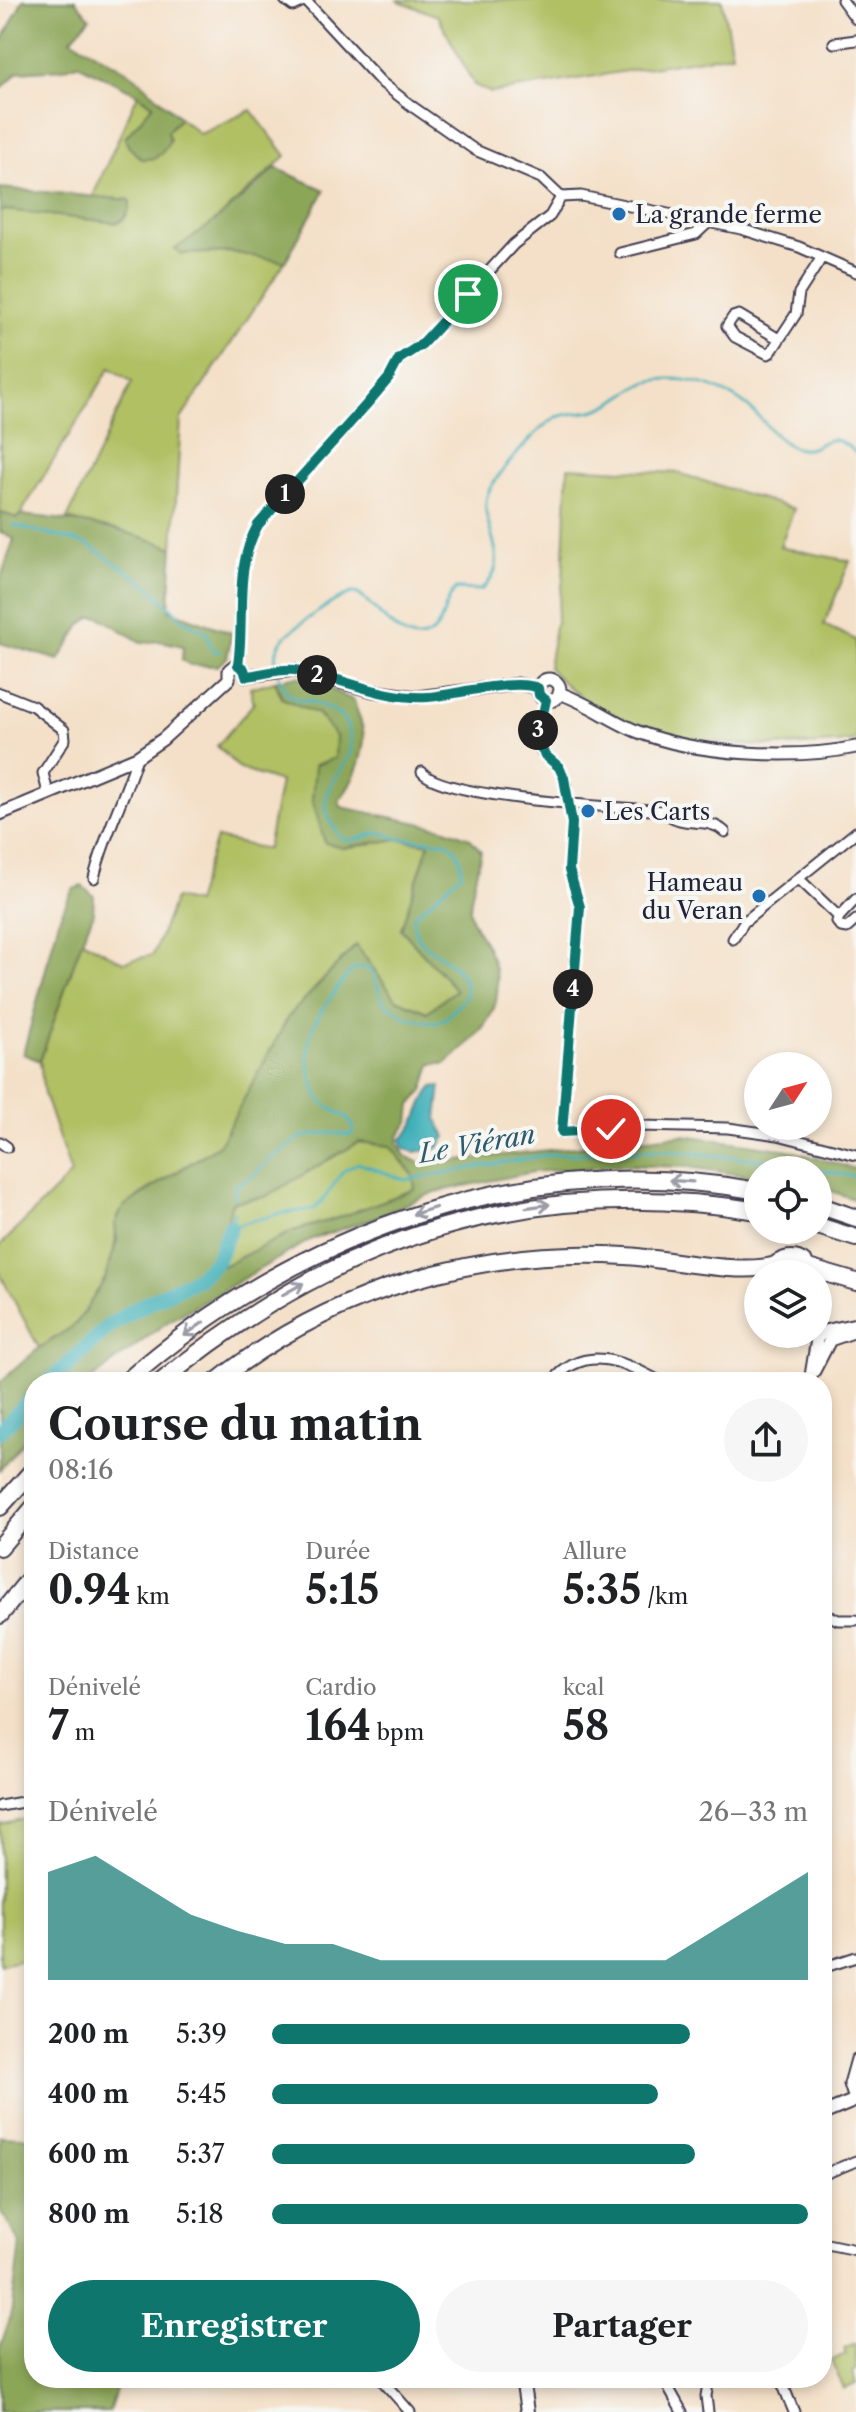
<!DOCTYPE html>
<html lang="fr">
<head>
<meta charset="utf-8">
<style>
	:root { --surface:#fff; --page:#f6f6f6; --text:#202124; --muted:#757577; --accent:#0f766e }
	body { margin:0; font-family:"Libre Caslon Text",serif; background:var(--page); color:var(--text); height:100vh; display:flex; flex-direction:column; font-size:30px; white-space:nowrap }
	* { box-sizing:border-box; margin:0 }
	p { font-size:26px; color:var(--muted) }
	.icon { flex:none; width:44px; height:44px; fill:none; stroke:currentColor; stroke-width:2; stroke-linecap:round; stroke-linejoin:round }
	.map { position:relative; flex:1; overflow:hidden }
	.side { position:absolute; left:24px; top:1372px; width:808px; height:1016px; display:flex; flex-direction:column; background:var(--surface); border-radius:32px; box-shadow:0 4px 12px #0003 }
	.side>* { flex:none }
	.needle { width:52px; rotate:54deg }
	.tools { position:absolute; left:744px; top:1052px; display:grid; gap:16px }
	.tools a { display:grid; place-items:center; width:88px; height:88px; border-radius:50%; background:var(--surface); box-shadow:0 4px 12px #0003; font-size:40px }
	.pin { position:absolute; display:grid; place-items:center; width:68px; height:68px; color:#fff; margin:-34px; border:4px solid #fff; border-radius:50%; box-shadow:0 2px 8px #0007 }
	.km { position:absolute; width:40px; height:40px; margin:-20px; border-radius:50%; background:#222; color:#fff; font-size:22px; line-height:40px; text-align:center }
	.round { display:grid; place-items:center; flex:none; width:84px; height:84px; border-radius:42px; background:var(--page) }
	.headline { display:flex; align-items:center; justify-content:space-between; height:136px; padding:0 24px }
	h1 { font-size:44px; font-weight:700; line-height:60px }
	.figures { display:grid; grid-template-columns:repeat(3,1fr); gap:12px; height:136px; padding:8px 24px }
	.figures div { display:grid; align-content:center }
	.figures b { font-size:40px; font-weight:700 }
	.figures small { font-size:22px; font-weight:400 }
	.figures p { font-size:22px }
	.chart { height:224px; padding:16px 24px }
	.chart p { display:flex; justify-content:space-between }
	.chart svg { width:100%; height:144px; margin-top:8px; fill:var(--accent); opacity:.7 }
	.primary-button { display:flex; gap:16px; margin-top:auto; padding:16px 24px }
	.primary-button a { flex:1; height:92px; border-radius:48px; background:var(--accent); color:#fff; font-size:32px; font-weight:700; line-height:92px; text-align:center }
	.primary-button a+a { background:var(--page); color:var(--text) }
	ul { padding:0 24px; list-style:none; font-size:26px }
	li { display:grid; grid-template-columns:128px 96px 1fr; align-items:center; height:60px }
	li i { height:20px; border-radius:10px; background:var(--accent) }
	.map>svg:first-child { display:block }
	.green { fill:#b0c063; stroke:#69714f; stroke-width:2 }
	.forest { fill:#8ca659; stroke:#57644a; stroke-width:2; fill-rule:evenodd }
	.water { fill:#3eafb8; stroke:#30687a; stroke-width:2 }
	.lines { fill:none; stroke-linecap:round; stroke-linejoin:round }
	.stream { stroke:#3eafb8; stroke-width:3 }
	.river { stroke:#3eafb8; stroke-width:16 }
	.minor-casing { stroke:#423e50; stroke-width:13 }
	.tertiary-casing { stroke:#423e50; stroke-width:15 }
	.secondary-casing { stroke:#423e50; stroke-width:16 }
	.trunk-casing { stroke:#423e50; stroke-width:20 }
	.motorway-casing { stroke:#423e50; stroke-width:20 }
	.minor { stroke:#fff; stroke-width:9 }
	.tertiary { stroke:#fff; stroke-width:11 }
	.secondary { stroke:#fff; stroke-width:12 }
	.trunk { stroke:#fff; stroke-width:16 }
	.motorway { stroke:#fff; stroke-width:16 }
	.oneway { stroke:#9c9ca7 }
	.route-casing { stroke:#fff; stroke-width:16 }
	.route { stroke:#0f766e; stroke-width:10 }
	.poi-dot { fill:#1f6fb2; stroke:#f6f6f2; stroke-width:3 }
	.labels { text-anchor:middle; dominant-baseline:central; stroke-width:8; stroke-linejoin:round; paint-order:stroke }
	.poi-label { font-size:24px; fill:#22223b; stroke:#f6f6f2; text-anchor:start }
	.water-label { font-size:26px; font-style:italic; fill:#2d5a6d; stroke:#f6f6f2 }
</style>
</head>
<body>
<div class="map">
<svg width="856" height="2412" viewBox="0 0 856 2412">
	<rect width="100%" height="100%" fill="#f6f6f2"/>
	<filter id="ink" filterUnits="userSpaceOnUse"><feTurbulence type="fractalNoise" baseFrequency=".0125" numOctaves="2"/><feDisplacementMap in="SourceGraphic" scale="16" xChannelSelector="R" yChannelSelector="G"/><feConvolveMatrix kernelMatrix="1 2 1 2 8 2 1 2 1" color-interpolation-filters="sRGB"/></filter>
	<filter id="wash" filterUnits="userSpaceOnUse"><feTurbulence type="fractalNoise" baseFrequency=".006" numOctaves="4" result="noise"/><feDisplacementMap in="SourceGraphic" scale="32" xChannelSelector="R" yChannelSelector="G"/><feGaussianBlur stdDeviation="1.8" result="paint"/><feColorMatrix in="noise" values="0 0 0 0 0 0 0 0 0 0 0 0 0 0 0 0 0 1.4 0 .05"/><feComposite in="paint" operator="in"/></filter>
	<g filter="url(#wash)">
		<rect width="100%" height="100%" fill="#f4e0c8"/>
		<path class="green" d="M396,0H722L732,54L491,93L474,85L438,16Z
			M138,94L153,106L167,132L180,118L200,134L251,110L286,156L214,222L176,249L181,254L231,252L285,262L181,419L173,548L139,536L67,519L132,382L110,368L20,515L17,519L0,512V212L6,210L118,223L126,217L130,200L92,198Z
			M568,467L678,473L794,509L780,547L850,561L824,625L856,640V741C757,752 618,749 548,667L563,580Z
			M275,681L282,698L318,714L336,736L342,848L398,839L429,843L401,929L456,990L427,1012L396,999L356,945L289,1016L219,1145L138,1196L115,1224C119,1257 99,1298 76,1323C67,1333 51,1340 39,1348L0,1274V1246L71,1174L44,1094L40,1061L82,940L123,962L153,955L175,898L195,903L216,838L267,849L280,782L240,769L217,746L254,703L250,688Z
			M359,1142L390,1146L413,1175L416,1189L332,1220L293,1231L221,1268L222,1244L232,1202L265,1197Z
			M34,1817V1957L0,1964V1825Z
			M856,2344V2370L853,2372L856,2384L844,2389L831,2360L846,2354L844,2349Z"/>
		<path class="forest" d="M23,0H75L90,18L71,39L135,76L180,118L167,132L170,140C164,153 156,161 141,159L128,146L125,138L153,105L138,94L78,64L62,69L18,72L0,90V45Z
			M276,168L325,190L285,262L231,252L181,254L175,249L214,222Z
			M0,188L130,200C131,211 126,217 118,223L6,210L0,212Z
			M0,512L17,518L20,515C72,519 124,529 173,548L169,610L232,633L227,658L217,666L190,665L182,660L183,646L160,641L142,643L100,617H91L81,625L59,660L0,643V580L14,539L0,532Z
			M297,676L325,686L354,701C357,713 365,728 364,740C362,760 353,785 339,800L341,807L443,828L470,838L481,851C478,870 470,892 470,912C470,922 481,935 486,945C514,1002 488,1028 445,1064H431L423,1091L411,1105L409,1122L399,1136L398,1143L405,1156L423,1164L683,1135L789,1150L856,1169V1200L818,1186V1170H758V1177L688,1167L620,1165L533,1172L435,1192L369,1220L312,1239L166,1323L88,1382H34V1428L0,1470V1382L39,1348L76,1324L105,1279L117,1240L115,1224L123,1207L219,1145L289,1016L356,945L396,999L427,1012L456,990L401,929L429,844L398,839L342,848L325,843L312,799L315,765L335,758L336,736L318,714L282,698L275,681ZM359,1142L390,1146L413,1175L415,1189L332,1220L293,1231L221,1267L222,1244L232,1202L265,1197Z
			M82,886L94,896L93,915L82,940L40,1061L23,1054L60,916L73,889Z
			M0,2136L23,2137L34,2141V2378H120L109,2412H0V2348L11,2315L20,2244L0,2209Z"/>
		<path class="water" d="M441,1086L437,1119L446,1137L438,1148L415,1152L404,1149L401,1140C422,1121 418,1103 433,1087Z"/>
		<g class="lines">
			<path class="stream" d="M13,525L87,544L149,586L183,620L206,632L212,650L220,652
				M234,1198L235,1186L254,1175L269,1160L303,1136L330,1133L350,1135L354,1130C349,1113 334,1113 322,1102C317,1097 314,1087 312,1080C300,1037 317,1016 341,983C350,971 356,963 371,970L384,1003L408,1018L436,1023L446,1018L466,997C469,951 408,958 414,916L460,875C463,862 459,849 446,842L395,838L386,834L376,833L351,841L342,838C310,799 332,787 351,752C353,719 339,711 310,701C305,700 297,700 293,697C282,691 279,676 276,665C274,658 277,649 281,642C288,631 344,591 355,593C368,595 394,639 418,638C447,636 440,603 456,589L481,590C518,559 476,526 488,493C495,476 541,424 557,417C570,412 585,414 599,409C614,404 626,392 641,385C665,373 701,381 724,392C735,397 746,404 754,412C767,424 778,443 796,448C823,456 823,422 856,453
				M230,1227L278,1214L314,1209L324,1199L343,1171L358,1163L405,1180L546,1155L656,1150L775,1161L856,1177
				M230,1227L234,1212"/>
			<path class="river" d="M50,1382L109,1326L139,1307L198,1278L217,1260L230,1227
				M0,1431L34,1396"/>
		</g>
	</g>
	<g filter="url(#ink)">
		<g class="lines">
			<defs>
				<path id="minor" d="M285,0L293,6L305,0
					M305,0L381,82L413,107L475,150L541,178L561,197L581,196L741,229L799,247L856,272
					M842,0L856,19
					M834,43L856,40
					M620,253L696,234L710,221
					M779,339L739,315L733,317L727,326L735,337L768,354L771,352L796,314L799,293L822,257
					M238,665C244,618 233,568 258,525L366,405L389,378L399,359L422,344L514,244L550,216L561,197
					M0,693L33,706L64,730L65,739L43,773L48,793
					M546,700L537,741L542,752L559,767L564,778L572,823L569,870L580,907L562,1132L640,1126L728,1128L778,1135L856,1155
					M422,772C444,799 620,807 663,811C684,830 707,815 725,832
					M94,878C103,837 125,798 137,757
					M798,878L839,917L837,922L841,927L847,928L856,920
					M839,917L856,899
					M733,939L744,922L856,832
					M0,1142L7,1147
					M552,1382C585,1342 624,1362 661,1382
					M822,1612L838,1620H856
					M0,1806L34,1800
					M822,1968L856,1957
					M854,2100L849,2084L856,2059
					M822,2175L856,2161
					M822,2243L856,2250
					M380,2378L410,2412
					M663,2378L682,2412
					M780,2378L794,2412
					M708,2412L706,2396L709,2378"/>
				<path id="tertiary" d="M246,676L294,670L373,691L417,697L518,684L538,688
					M229,679V670L235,665L244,669L246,676
					M538 690a11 11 0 1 1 22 0a11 11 0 1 1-22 0Z
					M559,693C586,702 610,720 636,731C695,755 795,760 856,747
					M0,814L137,757L163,739L229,679
					M814,1371L830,1340L856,1331
					M810,1382L817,1339L824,1331L856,1324"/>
				<path id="secondary" d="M822,2114L856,2100
					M522,2378L527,2412"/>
				<path id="trunk" d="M808,1268L856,1282
					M771,1274L778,1263C792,1255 805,1259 811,1274
					M216,1382C332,1290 478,1247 625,1256C665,1258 741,1276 776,1265
					M0,1615L34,1573"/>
				<path id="motorway" d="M818,1205L856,1218
					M818,1226L856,1238
					M126,1382C298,1230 529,1148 758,1191
					M161,1382C338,1235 530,1175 758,1211
					M0,1507L34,1469
					M0,1547L34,1507"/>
			</defs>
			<use href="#minor" class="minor-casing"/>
			<use href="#tertiary" class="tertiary-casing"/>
			<use href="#secondary" class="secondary-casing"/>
			<use href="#trunk" class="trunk-casing"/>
			<use href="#motorway" class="motorway-casing"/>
			<use href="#minor" class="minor"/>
			<use href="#tertiary" class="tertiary"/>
			<use href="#secondary" class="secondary"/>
			<use href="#trunk" class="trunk"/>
			<use href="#motorway" class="motorway"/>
		</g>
		<defs><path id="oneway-shaft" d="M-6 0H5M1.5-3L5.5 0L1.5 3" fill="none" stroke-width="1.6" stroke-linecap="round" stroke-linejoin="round" transform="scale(2)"/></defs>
		<g class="oneway">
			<use href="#oneway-shaft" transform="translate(681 1181) rotate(-176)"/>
			<use href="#oneway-shaft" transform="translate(538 1206) rotate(-8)"/>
			<use href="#oneway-shaft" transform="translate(424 1211) rotate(163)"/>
			<use href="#oneway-shaft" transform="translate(293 1289) rotate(-29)"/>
			<use href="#oneway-shaft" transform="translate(194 1329) rotate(145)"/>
		</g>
	</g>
	<g class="lines" filter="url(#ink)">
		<defs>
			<path id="route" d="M468,294L422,344L399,359L389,378L366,405L258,525C233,569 245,617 238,665L244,669L246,676C261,675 279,668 295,670C340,676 381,700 428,697C455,695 515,678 538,688L539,695L546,700L537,741L545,755L559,767L564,778L572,823L569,870L580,907L562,1132L611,1129"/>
		</defs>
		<use href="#route" class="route-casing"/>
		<use href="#route" class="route"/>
	</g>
	<g class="poi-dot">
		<circle cx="619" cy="214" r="8"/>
		<circle cx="588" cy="811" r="8"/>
		<circle cx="759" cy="896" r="8"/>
	</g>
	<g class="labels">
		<g class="poi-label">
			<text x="635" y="214">La grande ferme</text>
			<text x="604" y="811">Les Carts</text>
			<text x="743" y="882" text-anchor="end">Hameau<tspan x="743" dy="28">du Veran</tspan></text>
		</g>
		<g class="water-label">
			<text transform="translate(477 1144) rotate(-10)">Le Viéran</text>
		</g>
	</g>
</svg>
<div class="tools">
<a><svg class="needle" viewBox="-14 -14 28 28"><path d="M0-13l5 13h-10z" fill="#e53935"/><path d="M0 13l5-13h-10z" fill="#757577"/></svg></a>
<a><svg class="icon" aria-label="locate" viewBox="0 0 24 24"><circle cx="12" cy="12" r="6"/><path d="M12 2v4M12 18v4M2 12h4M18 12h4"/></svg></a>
<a><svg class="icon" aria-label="layers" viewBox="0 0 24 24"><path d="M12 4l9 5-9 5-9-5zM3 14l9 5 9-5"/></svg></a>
</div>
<div class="pin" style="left:468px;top:294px;background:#1e9e55"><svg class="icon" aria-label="arrive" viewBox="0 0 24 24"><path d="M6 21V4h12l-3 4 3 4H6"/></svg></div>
<div class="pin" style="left:611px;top:1129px;background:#d93025"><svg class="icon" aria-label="check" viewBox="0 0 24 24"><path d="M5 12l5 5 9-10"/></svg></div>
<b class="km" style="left:285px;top:494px">1</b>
<b class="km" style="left:317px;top:675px">2</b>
<b class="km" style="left:538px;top:730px">3</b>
<b class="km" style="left:573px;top:989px">4</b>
<section class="side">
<div class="headline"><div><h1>Course du matin</h1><p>08:16</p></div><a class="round"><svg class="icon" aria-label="share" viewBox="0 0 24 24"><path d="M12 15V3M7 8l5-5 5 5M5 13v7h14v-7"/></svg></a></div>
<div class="figures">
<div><p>Distance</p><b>0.94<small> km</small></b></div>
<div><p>Durée</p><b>5:15</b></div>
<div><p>Allure</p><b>5:35<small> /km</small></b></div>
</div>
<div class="figures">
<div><p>Dénivelé</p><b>7<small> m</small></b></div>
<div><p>Cardio</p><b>164<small> bpm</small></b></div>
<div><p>kcal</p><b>58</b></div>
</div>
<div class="chart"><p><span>Dénivelé</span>26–33 m</p>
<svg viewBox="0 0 160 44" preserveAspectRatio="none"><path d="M0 44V11L10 6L20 15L30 24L40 29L50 33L60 33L70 38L80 38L90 38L100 38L110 38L120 38L130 38L140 29L150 20L160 11V44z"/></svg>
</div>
<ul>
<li><b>200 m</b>5:39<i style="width:78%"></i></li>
<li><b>400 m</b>5:45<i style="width:72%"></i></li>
<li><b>600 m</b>5:37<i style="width:79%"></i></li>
<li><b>800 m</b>5:18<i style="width:100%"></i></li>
</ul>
<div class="primary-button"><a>Enregistrer</a><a>Partager</a></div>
</section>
</div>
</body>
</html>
